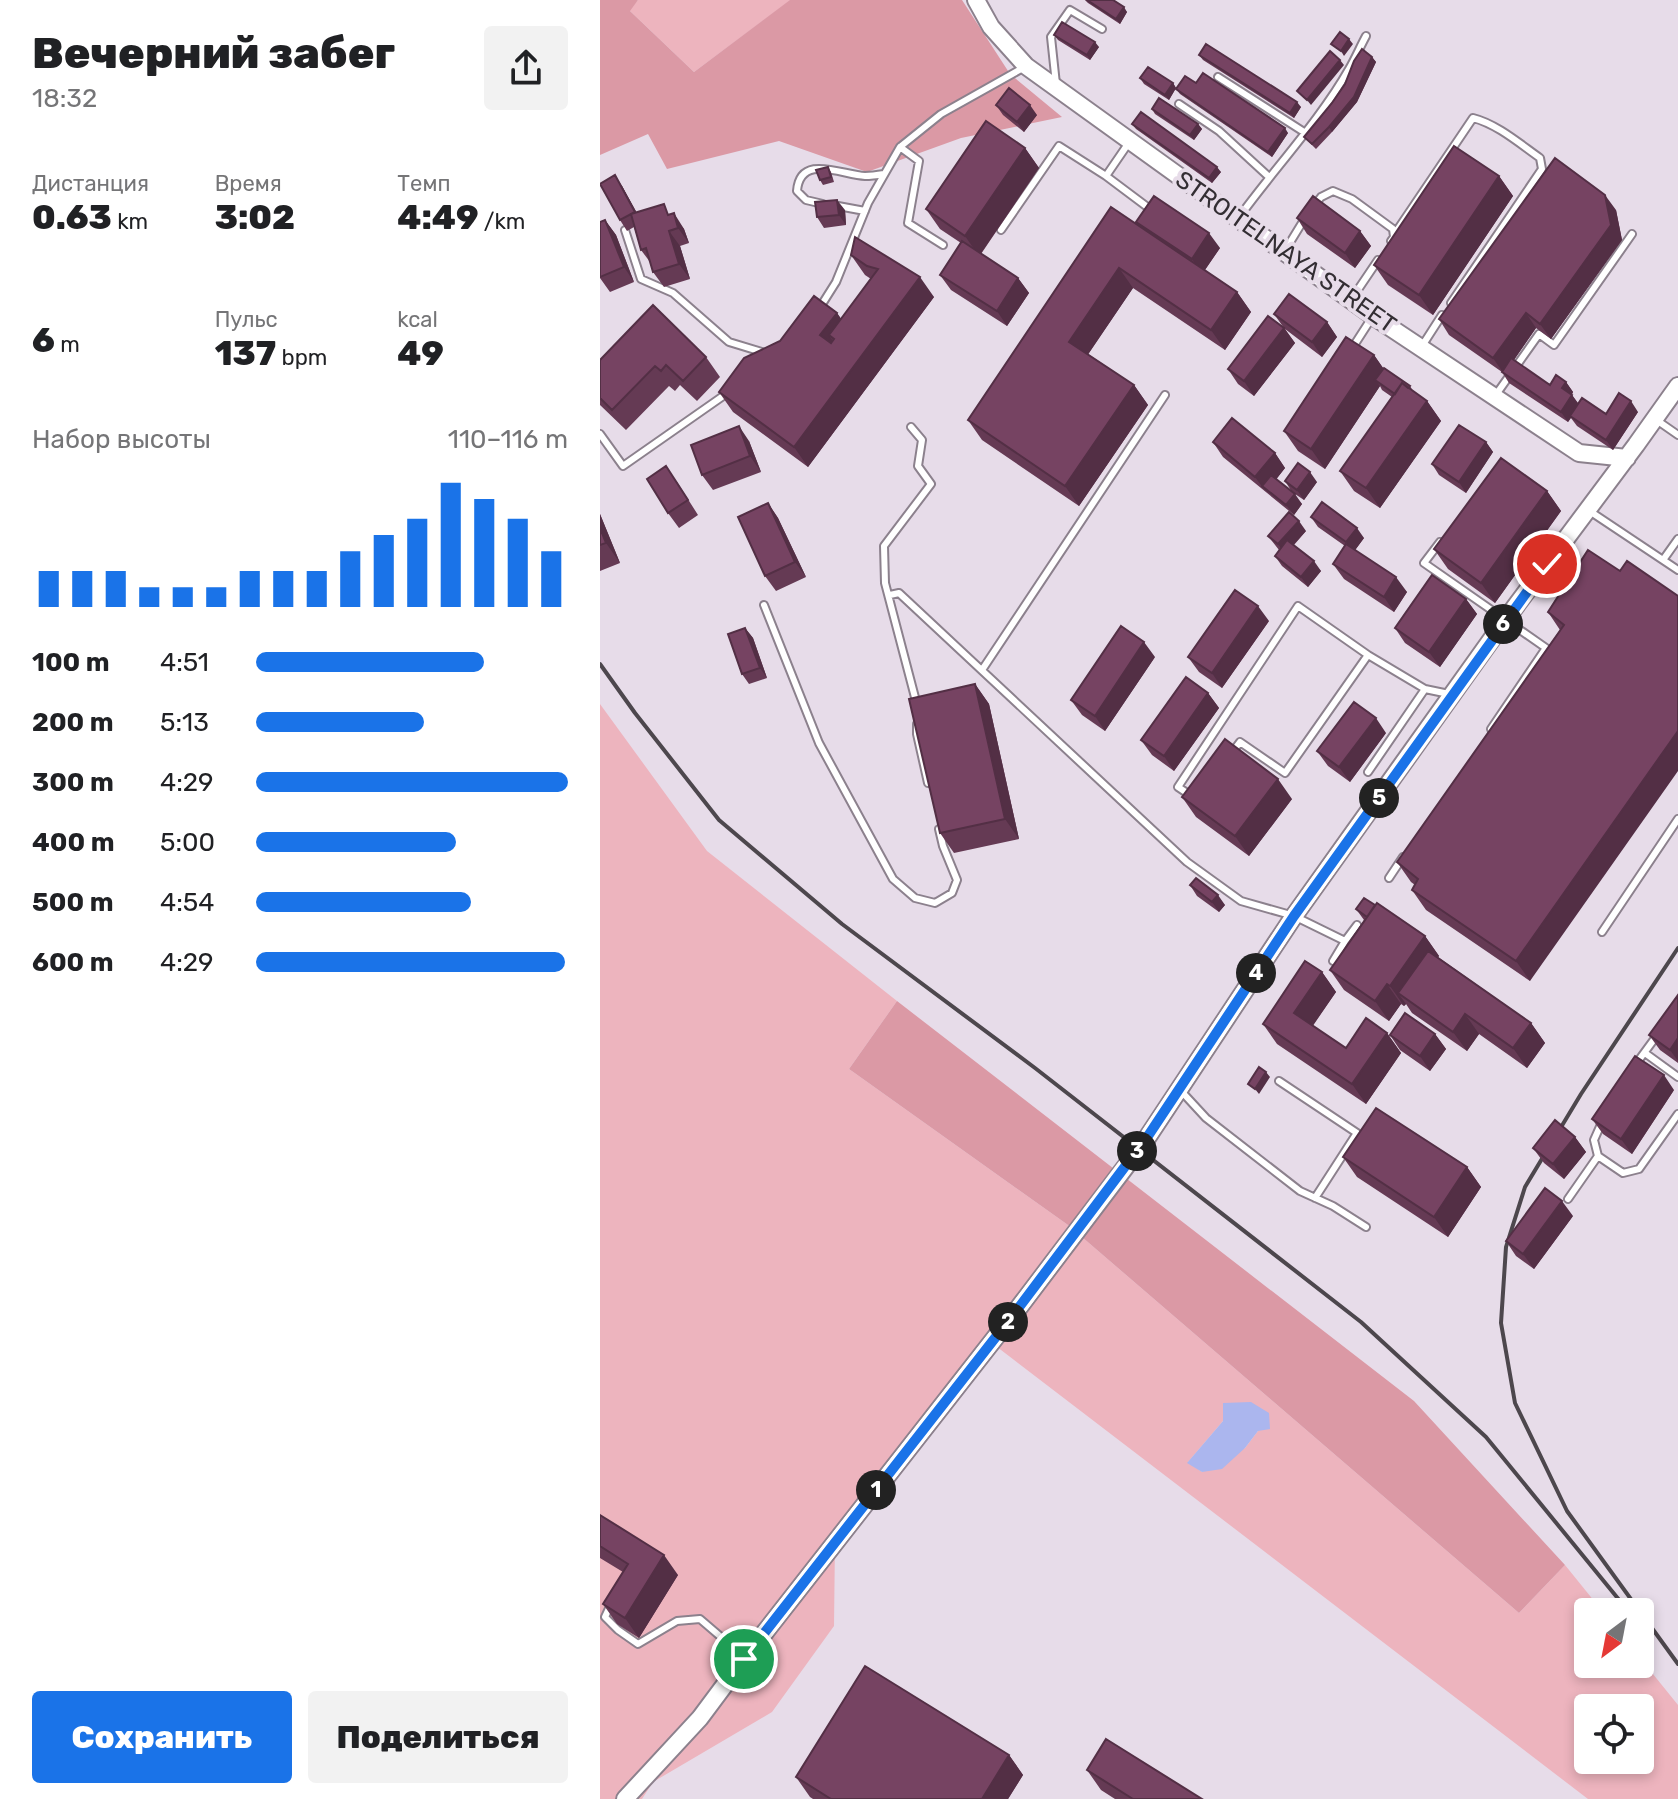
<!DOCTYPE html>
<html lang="ru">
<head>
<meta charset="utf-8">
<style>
	:root { --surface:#fff; --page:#f2f2f2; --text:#202124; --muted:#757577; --accent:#1a73e8 }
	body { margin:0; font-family:Rubik,sans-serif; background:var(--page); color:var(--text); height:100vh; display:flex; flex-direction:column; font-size:30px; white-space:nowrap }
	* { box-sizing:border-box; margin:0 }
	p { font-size:26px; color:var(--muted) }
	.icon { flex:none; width:44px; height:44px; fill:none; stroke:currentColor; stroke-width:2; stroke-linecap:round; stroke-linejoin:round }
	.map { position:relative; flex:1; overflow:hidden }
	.drawer { display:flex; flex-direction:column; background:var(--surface); width:600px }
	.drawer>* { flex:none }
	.needle { width:52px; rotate:212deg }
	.buttons { position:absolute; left:974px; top:1598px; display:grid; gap:16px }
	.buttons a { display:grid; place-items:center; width:80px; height:80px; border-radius:8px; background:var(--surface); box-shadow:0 4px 12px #0003; font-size:40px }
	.pin { position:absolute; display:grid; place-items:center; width:68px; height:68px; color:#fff; margin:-34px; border:4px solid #fff; border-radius:50%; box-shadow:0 2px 8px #0007 }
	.km { position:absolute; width:40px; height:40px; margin:-20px; border-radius:50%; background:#222; color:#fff; font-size:22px; line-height:40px; text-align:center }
	.round { display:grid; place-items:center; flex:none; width:84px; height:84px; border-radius:8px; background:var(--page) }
	.overview { display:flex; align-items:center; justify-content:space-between; height:136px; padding:0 32px }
	h1 { font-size:44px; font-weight:800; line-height:60px }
	.figures { display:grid; grid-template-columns:repeat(3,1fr); gap:12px; height:136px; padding:8px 32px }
	.figures div { display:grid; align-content:center }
	.figures b { font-size:34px; font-weight:800 }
	.figures small { font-size:22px; font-weight:400 }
	.figures p { font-size:22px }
	.chart { height:224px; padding:16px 32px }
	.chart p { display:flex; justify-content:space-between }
	.chart svg { width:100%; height:144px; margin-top:8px; stroke:var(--accent); stroke-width:6 }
	.action { display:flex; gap:16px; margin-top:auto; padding:16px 32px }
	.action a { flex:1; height:92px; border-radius:8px; background:var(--accent); color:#fff; font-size:32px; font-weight:800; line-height:92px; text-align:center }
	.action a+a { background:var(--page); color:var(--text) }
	ul { padding:0 32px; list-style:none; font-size:26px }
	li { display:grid; grid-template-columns:128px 96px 1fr; align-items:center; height:60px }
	li i { height:20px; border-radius:10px; background:var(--accent) }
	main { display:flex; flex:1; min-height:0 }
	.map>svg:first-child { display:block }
	.green { fill:#edb4be; fill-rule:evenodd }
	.forest { fill:#db99a5 }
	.water { fill:#abb6ee }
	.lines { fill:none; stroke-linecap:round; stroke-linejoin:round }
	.lane-casing { stroke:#8c818d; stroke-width:10 }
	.secondary-casing { stroke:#8c818d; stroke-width:20 }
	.lane { stroke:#fff; stroke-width:6 }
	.secondary { stroke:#fff; stroke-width:16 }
	.rail { stroke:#4d474d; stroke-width:4 }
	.secondary-bridge-casing { stroke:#8c818d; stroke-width:20; stroke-linecap:butt }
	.secondary-bridge { stroke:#fff; stroke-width:16 }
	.wall { fill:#653a54 }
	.shaded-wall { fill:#532f45 }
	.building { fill:#764362; stroke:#532f45; stroke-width:2 }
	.route-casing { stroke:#fff; stroke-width:16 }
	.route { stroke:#1a73e8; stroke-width:10 }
	.labels { text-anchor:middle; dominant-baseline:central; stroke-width:8; stroke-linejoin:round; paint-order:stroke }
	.street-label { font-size:24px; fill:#332e33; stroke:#e7dce9 }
</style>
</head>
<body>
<main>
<section class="drawer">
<div class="overview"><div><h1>Вечерний забег</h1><p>18:32</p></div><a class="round"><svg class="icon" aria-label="share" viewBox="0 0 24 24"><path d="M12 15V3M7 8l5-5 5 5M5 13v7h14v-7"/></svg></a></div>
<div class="figures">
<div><p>Дистанция</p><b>0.63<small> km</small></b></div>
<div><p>Время</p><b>3:02</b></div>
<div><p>Темп</p><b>4:49<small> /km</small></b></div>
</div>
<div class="figures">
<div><b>6<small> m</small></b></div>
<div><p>Пульс</p><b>137<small> bpm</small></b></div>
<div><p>kcal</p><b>49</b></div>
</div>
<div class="chart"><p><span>Набор высоты</span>110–116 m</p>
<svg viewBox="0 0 160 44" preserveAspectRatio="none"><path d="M5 44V33M15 44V33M25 44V33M35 44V38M45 44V38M55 44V38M65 44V33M75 44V33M85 44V33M95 44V27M105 44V22M115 44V17M125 44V6M135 44V11M145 44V17M155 44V27"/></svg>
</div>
<ul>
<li><b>100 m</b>4:51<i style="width:73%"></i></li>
<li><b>200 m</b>5:13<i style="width:54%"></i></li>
<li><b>300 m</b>4:29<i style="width:100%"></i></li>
<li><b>400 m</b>5:00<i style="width:64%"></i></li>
<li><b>500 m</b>4:54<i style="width:69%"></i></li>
<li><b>600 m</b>4:29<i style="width:99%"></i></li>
</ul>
<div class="action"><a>Сохранить</a><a>Поделиться</a></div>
</section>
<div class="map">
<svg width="1078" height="1799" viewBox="0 0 1078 1799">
	<rect width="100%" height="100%" fill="#e7dce9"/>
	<path class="green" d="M38,0H191L94,72L29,10Z
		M0,704L107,851L297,1001L249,1069L468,1225L919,1613L965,1565L1003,1612H988V1664H1040V1658L1078,1705V1799H988L388,1340L235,1541L234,1626L172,1712L53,1782L42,1799H0ZM623,1421L658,1431L645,1448L602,1472L588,1462ZM988,1708H1040V1760H988Z"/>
	<path class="forest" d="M0,0H38L30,11L94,72L190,0H362L410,74L462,117L361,138L267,172L179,141L67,169L48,134L0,155Z
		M297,1001L814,1401L965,1565L919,1613L468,1225L249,1069Z"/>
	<path class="water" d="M651,1402L669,1413L670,1429L658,1431L645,1448L622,1469L602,1472L587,1463L623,1421V1403Z"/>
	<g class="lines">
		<defs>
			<path id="lane" d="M618,77L704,132
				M456,84L451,37L470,10L502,29
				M579,104L619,131L668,176
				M300,147L319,161L308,223L343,245
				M506,176L546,206
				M223,204L206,200L197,191C200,153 242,175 265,176C271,176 278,175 284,174
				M238,206L265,211
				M714,206L721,197L733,191L752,199L793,229L794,237L791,241
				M640,216C675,168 720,120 749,69C755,59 760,47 766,36
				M798,229L873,118C897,124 920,144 940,158L942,169L851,303
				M25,230L41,279L73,293L129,342L165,353
				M401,230L459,146L506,176L530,141
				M686,249L705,218
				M753,297L778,260
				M219,309L236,282L268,203L300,147L341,114L423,68
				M822,346L842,315
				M751,350L771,319
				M895,396L939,334L954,345L1032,234
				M1055,419L1078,435
				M311,427L322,440L318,466L331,484L284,546L285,583L317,705
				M0,434L23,466L126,394
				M991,512L1078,570
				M840,542L824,563L946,648L891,729
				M1063,560L1078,539
				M290,595L299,593L587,862L641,901L694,916L745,941L733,961
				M164,605L219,743L293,879L315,898L335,903L352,893L357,880L343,846L339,829
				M382,670L565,395
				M317,724V734L328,783
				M631,754L640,742L685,773L768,655L825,689
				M768,772L825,689L849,694
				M590,795L578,787L698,606L768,655
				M789,878L803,857
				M1002,932L1078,819
				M745,941L757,925
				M1045,1053L1078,1077
				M1036,1064L1058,1034
				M679,1081L757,1133L715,1198
				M582,1092L606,1118L700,1191L733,1206L766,1227
				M1002,1122L994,1140L998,1156L1023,1173L1039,1169L1078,1114
				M968,1199L998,1156
				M11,1604L5,1617L18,1630L38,1644L77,1621L100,1619L128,1643L136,1664"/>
			<path id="secondary" d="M376,0L391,27L426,66L773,316L979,453L1027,458
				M545,1141L694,916L906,619L1036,445L1078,386
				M25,1799L100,1718L144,1659L420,1306L533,1157"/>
		</defs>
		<use href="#lane" class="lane-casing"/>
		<use href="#secondary" class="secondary-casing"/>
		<use href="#lane" class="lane"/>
		<use href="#secondary" class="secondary"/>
		<path class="rail" d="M0,664L35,713L119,820L242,924L435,1068L761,1322L886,1437L1029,1612
			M1078,948L981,1094L925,1187L906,1247L901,1323L915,1403L967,1511L1078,1664"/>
		<defs>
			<path id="secondary-bridge" d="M533,1157L545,1141"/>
		</defs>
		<use href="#secondary-bridge" class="secondary-bridge-casing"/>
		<use href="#secondary-bridge" class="secondary-bridge"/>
	</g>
	<path class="wall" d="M485,0H513L527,12L520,24L488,3Z
		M454,35L499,47L490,60L458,40Z
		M599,55L701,107L694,118L603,60Z
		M772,57L776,62L757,102L732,132L716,149L704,137Z
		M540,78L573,83L576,88L569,100L544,84Z
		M596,83L688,133L672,157L580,94L576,89Z
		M396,105L437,115L424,132L403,115Z
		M552,109L598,124L602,129L594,140L555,114Z
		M532,124L621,172L612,183L536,129Z
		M425,148L439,168L381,254L418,278L429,293L407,326L351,290L340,275L361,243L340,229L326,209Z
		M228,167L231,172L234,182L223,185L220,180Z
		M899,176L913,196L833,315L788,285L774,265Z
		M22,186L37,213L72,214L84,229L89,243L80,246L90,279L64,287L53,272L50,262L41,250L34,227L27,231L20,220Z
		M245,210L246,225L224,228L217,217Z
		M1016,210L1022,240L951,339L936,328L914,360L950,385L966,382L973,392L972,395L978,403L1006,414L1038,412L1013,450L977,426L971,418L968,422L909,383L902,372L849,335L839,319Z
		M697,218L760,231L771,246L755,268L707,234Z
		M5,220L16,235L34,282L10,292L0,278V222Z
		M536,222L620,248L605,270L637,292L651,312L625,350L533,288L488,354L534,385L548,405L479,506L382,440L368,420L540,227Z
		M251,255L334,297L208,467L133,412L119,392L180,341L237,313L241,319L271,279L265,275Z
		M674,314L727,322L737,337L722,357L685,329L695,343L654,396L638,384L628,369L684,328Z
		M774,355L783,368L810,386L813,391L827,401L841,421L780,508L754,491L740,471L792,397L782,390L780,386L725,469L698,451L684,431Z
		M106,357L120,377L97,401L80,385L75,391L69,386L26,430L0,405V360Z
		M149,441L161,472L113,490L102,475Z
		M613,442L675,453L685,468L676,479L702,504L694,515L623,457Z
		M886,442L893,452L866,493L839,475L832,464Z
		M685,481L717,482L704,500L692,492Z
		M77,482L98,515L79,528L68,513Z
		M947,491L961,511L895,603L848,569L834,549Z
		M168,503L178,518L206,577L176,591L165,576Z
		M0,514L20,563L0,571Z
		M711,517L764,538L755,550L807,592L794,612L744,579L733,564L745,546L718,527Z
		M706,531L694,545L721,571L708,587L682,566L675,556L679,550L668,536Z
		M988,550L930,981L826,910L812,890L815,885L811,882L797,862L960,630L948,612Z
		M866,599L877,614L840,667L805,643L795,628Z
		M669,621L622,688L599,672L588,657Z
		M145,628L153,638L167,678L149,684L142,674Z
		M555,657L505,731L482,715L471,700Z
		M375,684L389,704L419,839L354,853L340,833Z
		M608,693L619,708L574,771L552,755L541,740Z
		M786,733L750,782L728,766L717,751Z
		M582,797L692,799L649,856L596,817Z
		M590,885L625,905L619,912L597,896Z
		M756,909L825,936L839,956L838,957L931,1023L945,1043L927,1068L879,1034L867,1051L812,1013L806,1004L804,1006L801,1004L789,1021L744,990L730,970L764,920Z
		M722,972L736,992L712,1026L746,1048L787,1033L801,1053L766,1104L677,1044L663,1024Z
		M1078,995V1063L1060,1050L1049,1035Z
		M835,1034L846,1049L830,1071L800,1050L790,1035Z
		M1074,1090L1032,1154L1003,1134L992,1119Z
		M975,1137L986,1152L964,1179L944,1163L933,1148Z
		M743,1157L867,1167L881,1187L848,1237L757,1177Z
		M973,1216L934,1269L916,1256L906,1241Z
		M0,1546L78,1575L39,1638L17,1624L3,1604L23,1572L0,1558Z
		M409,1755L423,1775L408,1799H213L210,1797L196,1777Z
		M487,1770L602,1799H515L501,1790Z"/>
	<path class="shaded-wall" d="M524,7L527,12L520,24L516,19Z
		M749,39L753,44L744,56L741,51Z
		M495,42L499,47L490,60L487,55Z
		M772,57L776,62L757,102L732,132L729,127Z
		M740,60L744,65L711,105L707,100Z
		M573,83L576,88L569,100L565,95Z
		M697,102L701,107L694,118L690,113Z
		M430,105L437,115L424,132L417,122Z
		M598,124L602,129L594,140L590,135Z
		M685,128L688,133L672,157L668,152Z
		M425,148L439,168L379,256L365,236Z
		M617,167L621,172L612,183L609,178Z
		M15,175L22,186L42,223L35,212Z
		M899,176L913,196L833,315L819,295Z
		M1005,195L1016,210L1022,240L951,339L940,324Z
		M237,200L245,210L246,225L239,215Z
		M74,213L84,229L89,243L78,228Z
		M5,220L16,235L34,282L24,267Z
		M69,231L80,246L90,279L79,264Z
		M760,231L771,246L755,268L745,253Z
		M609,233L620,248L602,274L592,259Z
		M519,268L533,288L483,362L469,342Z
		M320,277L334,297L208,467L194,447Z
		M418,278L429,293L407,326L397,311Z
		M637,292L651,312L625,350L611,330Z
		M237,313L251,333L234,339L229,335L238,349L220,335Z
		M926,313L936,328L904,374L893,358Z
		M727,322L737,337L722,357L712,342Z
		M684,328L695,343L654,396L644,381Z
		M774,355L788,375L775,380L780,386L725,469L711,449Z
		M966,382L973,392L969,398L962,388Z
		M534,385L548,405L479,506L465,486Z
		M972,395L979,405L968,422L961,412Z
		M827,401L841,421L780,508L766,488Z
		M1031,401L1038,412L1013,450L1006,440Z
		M139,426L149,441L161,472L150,456Z
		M886,442L893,452L866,493L859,482Z
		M675,453L685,468L668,490L662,486L666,492L655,477Z
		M710,472L717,482L704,500L697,490Z
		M947,491L961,511L895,603L881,583Z
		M695,494L702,504L694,515L686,505Z
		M168,503L178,518L206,577L195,562Z
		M0,514L20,563L6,543L0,528Z
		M699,521L706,531L685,554L678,544Z
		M757,528L764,538L753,553L746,542Z
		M714,561L721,571L708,587L701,577Z
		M796,577L807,592L794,612L784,597Z
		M866,599L877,614L840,667L829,652Z
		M658,606L669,621L622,688L612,673Z
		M145,628L153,638L167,678L160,668Z
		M544,642L555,657L505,731L495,716Z
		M375,684L389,704L419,839L405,819Z
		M608,693L619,708L574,771L564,756Z
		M776,718L786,733L750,782L739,767Z
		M1078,731V771L930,981L916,961Z
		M678,779L692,799L649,856L635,836Z
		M618,895L625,905L619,912L612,902Z
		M825,936L839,956L808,1000L798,993L806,1004L804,1006L790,986Z
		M722,972L736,992L708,1033L694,1013Z
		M787,984L801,1004L789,1021L775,1001Z
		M865,1014L879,1034L867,1051L853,1032Z
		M931,1023L945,1043L927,1068L913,1048Z
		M787,1033L801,1053L766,1104L752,1084Z
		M835,1034L846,1049L830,1071L820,1056Z
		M1078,1038V1061L1070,1050Z
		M666,1072L670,1077L659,1094L655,1089Z
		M1064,1075L1074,1090L1032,1154L1021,1139Z
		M975,1137L986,1152L964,1179L953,1164Z
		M867,1167L881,1187L848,1237L834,1217Z
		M962,1201L973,1216L934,1269L923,1254Z
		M64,1555L78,1575L39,1638L25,1618Z
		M409,1755L423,1775L408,1799H382Z"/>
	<path class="building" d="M487,0H513L524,7L516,19Z
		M462,22L495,42L487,55L454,35Z
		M740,32L749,39L741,51L731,44Z
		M606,44L697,102L690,113L599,55Z
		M762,49L772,57L754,97L729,127L712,144L704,137L732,103L745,84L754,61Z
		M730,51L740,60L707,100L697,91Z
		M548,67L573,83L565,95L540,78Z
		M603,73L685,128L668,152L576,89L585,76L596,83Z
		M409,88L430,105L417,122L396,105Z
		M559,98L598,124L590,135L552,109Z
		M541,112L617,167L609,178L532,124Z
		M386,121L425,148L365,236L326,209Z
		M854,146L899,176L819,295L774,265Z
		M955,158L1005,195L1011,225L940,324L926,313L893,358L839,319Z
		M228,167L231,177L220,180L216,170Z
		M15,175L35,212L20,220L0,184Z
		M554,196L609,233L592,259L536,222Z
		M713,196L760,231L745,253L697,218Z
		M237,200L239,215L217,217L215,202Z
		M64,204L68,215L74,213L78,228L69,231L79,264L53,272L46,248L41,250L31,214Z
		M511,207L637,292L611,330L519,268L469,342L534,385L465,486L368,420Z
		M5,220L24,267L0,277V222Z
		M255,237L320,277L194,447L119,392L144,358L180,341L214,296L237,313L220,335L231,343L234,339L229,335L278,269L267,266L251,255Z
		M362,241L418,278L397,311L340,275Z
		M689,294L727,322L712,342L674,314Z
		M53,305L106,357L83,381L66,365L61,371L55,366L12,410L0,398V360Z
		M668,316L684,328L644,381L628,369Z
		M746,337L774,355L711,449L684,431Z
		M911,358L950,385L956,375L966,382L962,388L972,395L961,412L902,372Z
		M784,368L810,386L808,388L802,383L795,394L775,380Z
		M802,383L827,401L766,488L740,471Z
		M1019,393L1031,401L1006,440L970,416L982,398L1006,414Z
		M632,418L675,453L655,477L613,442Z
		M859,425L886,442L859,482L832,464Z
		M139,426L150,456L102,475L91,445Z
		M901,458L947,491L881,583L834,549Z
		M698,463L710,472L697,490L685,481Z
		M66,466L88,500L68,513L47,479Z
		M671,475L695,494L686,505L662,486Z
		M722,502L757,528L746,542L711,517Z
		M168,503L195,562L165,576L138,517Z
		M689,512L699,521L678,544L668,536Z
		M0,528L6,543L0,545Z
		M687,540L714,561L701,577L675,556Z
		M746,544L796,577L784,597L733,564Z
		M988,550L1020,571L1027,561L1078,596V731L916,961L812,890L818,879L797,862L964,625L948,612Z
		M832,575L866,599L829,652L795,628Z
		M635,590L658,606L612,673L588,657Z
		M521,626L544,642L495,716L471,700Z
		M145,628L160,668L142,674L128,634Z
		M586,677L608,693L564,756L541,740Z
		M375,684L405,819L340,833L309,699Z
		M754,702L776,718L739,767L717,751Z
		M625,739L678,779L635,836L582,797Z
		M596,878L618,895L612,902L590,885Z
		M764,898L775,905L767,917L756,909Z
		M777,903L825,936L790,986L787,984L775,1001L730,970Z
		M828,951L931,1023L913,1048L865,1014L853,1032L798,993Z
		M705,961L722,972L694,1013L746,1048L766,1018L787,1033L752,1084L663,1024Z
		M1078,995V1038L1070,1050L1049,1035Z
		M805,1013L835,1034L820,1056L790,1035Z
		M1035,1056L1064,1075L1021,1139L992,1119Z
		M659,1067L666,1072L655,1089L648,1084Z
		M776,1108L867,1167L834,1217L743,1157Z
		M955,1120L975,1137L953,1164L933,1148Z
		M945,1188L962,1201L923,1254L906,1241Z
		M0,1515L64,1555L25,1618L3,1604L28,1564L0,1546Z
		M265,1666L409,1755L382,1799H231L196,1777Z
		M506,1739L602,1799H533L487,1770Z"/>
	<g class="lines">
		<defs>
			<path id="route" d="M144,1659L420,1306L548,1136L694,916L947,564"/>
		</defs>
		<use href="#route" class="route-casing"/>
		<use href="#route" class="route"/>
	</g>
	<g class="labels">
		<g class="street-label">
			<text transform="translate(686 252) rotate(35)">STROITELNAYA STREET</text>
		</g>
	</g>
</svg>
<div class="buttons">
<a><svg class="needle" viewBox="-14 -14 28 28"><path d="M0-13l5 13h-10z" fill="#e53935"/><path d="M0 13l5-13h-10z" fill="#757577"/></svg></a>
<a><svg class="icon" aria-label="locate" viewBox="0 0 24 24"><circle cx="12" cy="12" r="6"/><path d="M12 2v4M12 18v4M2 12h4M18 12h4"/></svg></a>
</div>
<div class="pin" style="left:144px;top:1659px;background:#1e9e55"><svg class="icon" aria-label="arrive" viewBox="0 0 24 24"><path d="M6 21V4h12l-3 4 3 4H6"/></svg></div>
<div class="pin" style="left:947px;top:564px;background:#d93025"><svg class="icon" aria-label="check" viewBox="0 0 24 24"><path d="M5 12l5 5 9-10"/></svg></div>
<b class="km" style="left:276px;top:1490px">1</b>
<b class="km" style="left:408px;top:1322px">2</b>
<b class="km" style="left:537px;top:1151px">3</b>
<b class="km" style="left:656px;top:973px">4</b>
<b class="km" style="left:779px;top:798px">5</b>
<b class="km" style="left:903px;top:624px">6</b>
</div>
</main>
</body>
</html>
